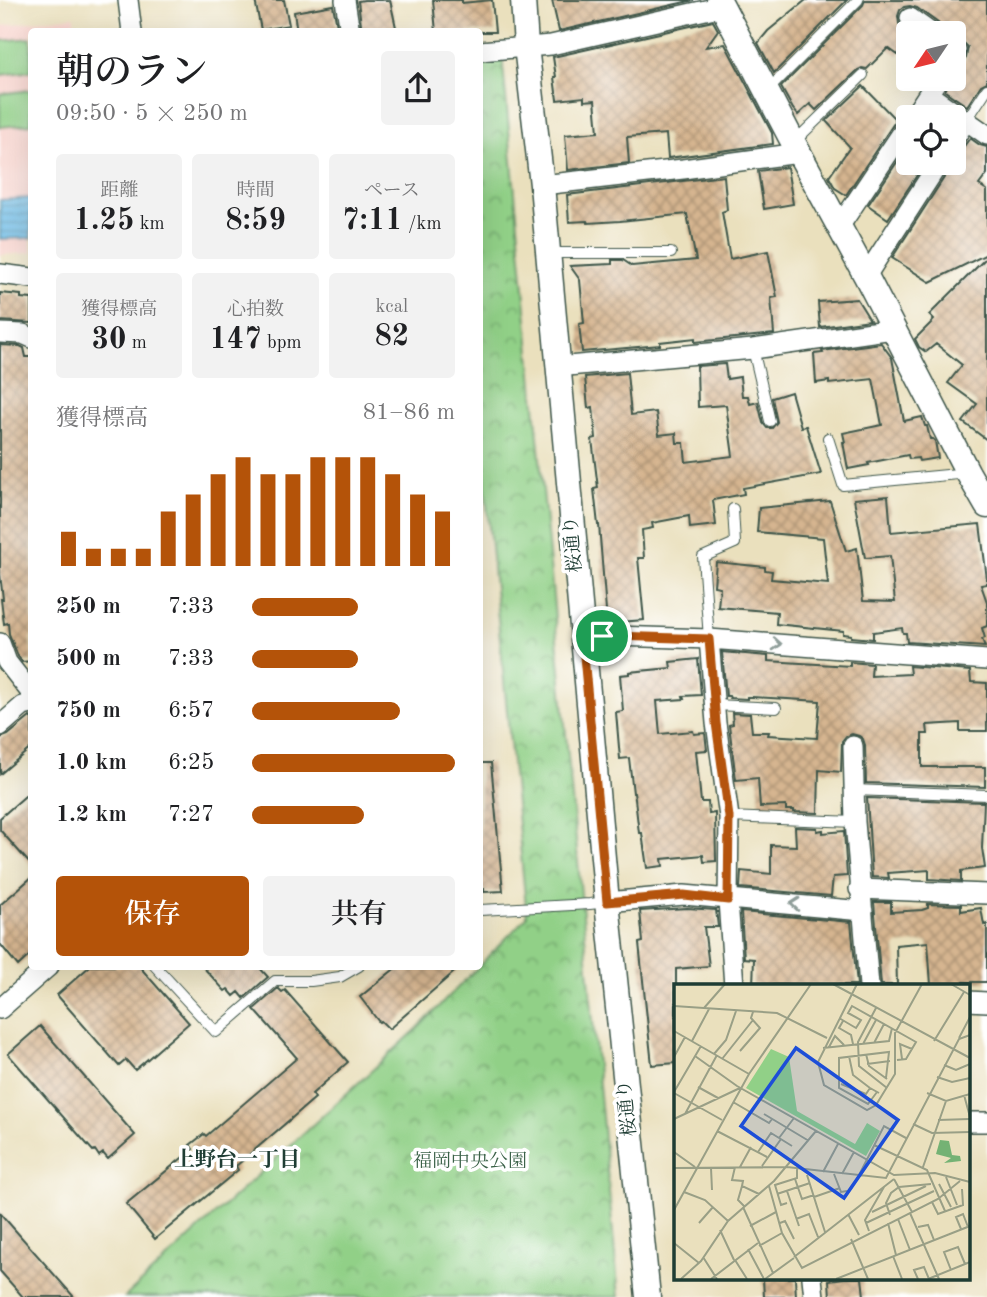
<!DOCTYPE html>
<html lang="ja">
<head>
<meta charset="utf-8">
<style>
	:root { --surface:#fff; --page:#f2f2f2; --text:#202124; --muted:#757577; --accent:#b45309 }
	body { margin:0; font-family:"Old Standard TT","Noto Serif JP",serif; background:var(--page); color:var(--text); height:100vh; display:flex; flex-direction:column; font-size:26px; white-space:nowrap }
	* { box-sizing:border-box; margin:0 }
	p { font-size:23px; color:var(--muted) }
	.icon { flex:none; width:38px; height:38px; fill:none; stroke:currentColor; stroke-width:2; stroke-linecap:round; stroke-linejoin:round }
	.map { position:relative; flex:1; overflow:hidden }
	.details { position:absolute; left:28px; top:28px; width:455px; height:942px; display:flex; flex-direction:column; background:var(--surface); border-radius:7px; box-shadow:0 7px 28px #0002 }
	.details>* { flex:none }
	.needle { width:46px; rotate:235deg }
	.fabs { position:absolute; left:896px; top:21px; display:grid; gap:14px }
	.fabs a { display:grid; place-items:center; width:70px; height:70px; border-radius:7px; background:var(--surface); box-shadow:0 7px 28px #0002; font-size:35px }
	.pin { position:absolute; display:grid; place-items:center; width:60px; height:60px; color:#fff; margin:-30px; border:4px solid #fff; border-radius:50%; box-shadow:0 2px 7px #0007 }
	.round { display:grid; place-items:center; flex:none; width:74px; height:74px; border-radius:7px; background:var(--page) }
	.overview { display:flex; align-items:center; justify-content:space-between; height:119px; padding:0 28px }
	h1 { font-size:38px; font-weight:600; line-height:52px }
	.figures { display:grid; grid-template-columns:repeat(3,1fr); gap:10px; height:119px; padding:7px 28px }
	.figures div { display:grid; align-content:center; border-radius:7px; background:var(--page); text-align:center }
	.figures b { font-size:30px; font-weight:600 }
	.figures small { font-size:19px; font-weight:400 }
	.figures p { font-size:19px }
	.chart { height:196px; padding:14px 28px }
	.chart p { display:flex; justify-content:space-between }
	.chart svg { width:100%; height:126px; margin-top:7px; stroke:var(--accent); stroke-width:6 }
	.action { display:flex; gap:14px; margin-top:auto; padding:14px 28px }
	.action a { flex:1; height:80px; border-radius:7px; background:var(--accent); color:#fff; font-size:28px; font-weight:600; line-height:80px; text-align:center }
	.action a+a { background:var(--page); color:var(--text) }
	ul { padding:0 28px; list-style:none; font-size:23px }
	li { display:grid; grid-template-columns:112px 84px 1fr; align-items:center; height:52px }
	li i { height:18px; border-radius:9px; background:var(--accent) }
	.map>svg:first-child { display:block }
	.built { fill:#f7d0c9 }
	.grass { fill:#91d087; stroke:#58865e; stroke-width:2 }
	.park { fill:url(#park-crowns); stroke:#58865e; stroke-width:2 }
	.water { fill:url(#water-rules); stroke:#447b8c; stroke-width:2 }
	.building { fill:url(#building-cross-hatch) }
	.lines { fill:none; stroke-linecap:round; stroke-linejoin:round }
	.service-casing { stroke:#3d5549; stroke-width:12 }
	.minor-casing { stroke:#3d5549; stroke-width:22 }
	.tertiary-casing { stroke:#3d5549; stroke-width:27 }
	.service { stroke:#fff; stroke-width:10 }
	.minor { stroke:#fff; stroke-width:19 }
	.tertiary { stroke:#fff; stroke-width:24 }
	.oneway { stroke:#8f9e9a }
	.route-casing { stroke:#fff; stroke-width:14 }
	.route { stroke:#b45309; stroke-width:9 }
	.labels { text-anchor:middle; dominant-baseline:central; stroke-width:7; stroke-linejoin:round; paint-order:stroke }
	.street-label { font-size:19px; fill:#1f3d34; stroke:#fff }
	.park-label { font-size:19px; fill:#3c6249; stroke:#fff }
	.neighbourhood-label { font-size:21px; font-weight:bold; fill:#1f3d34; stroke:#fff }
	.inset-road { fill:none; stroke:#999f86; stroke-width:2 }
	.view { fill:#1d4ed8; fill-opacity:0.15; stroke:#1d4ed8; stroke-width:3.5 }
	.inset-edge { fill:none; stroke:#1f3d34; stroke-width:3.5 }
</style>
</head>
<body>
<div class="map">
<svg width="987" height="1297" viewBox="0 0 987 1297">
	<defs>
		<pattern id="park-crowns" width="20" height="18" patternUnits="userSpaceOnUse" patternTransform="scale(1.75)"><rect width="20" height="18" fill="#91d087"/><path d="M2 6a3 3 0 1 1 6 0M12 15a3 3 0 1 1 6 0" fill="none" stroke="#76aa6f"/></pattern>
		<pattern id="water-rules" width="6" height="5" patternUnits="userSpaceOnUse" patternTransform="scale(1.75)"><rect width="6" height="5" fill="#69b9e4"/><path d="M0 2.5h6" fill="none" stroke="#5698ba"/></pattern>
		<pattern id="building-cross-hatch" width="8" height="8" patternUnits="userSpaceOnUse" patternTransform="scale(1.75)"><rect width="8" height="8" fill="#d6b590"/><path d="M0 0l8 8M0 8l8-8" fill="none" stroke="#ad9476"/></pattern>
	</defs>
	<rect width="100%" height="100%" fill="#fff"/>
	<filter id="ink" filterUnits="userSpaceOnUse"><feTurbulence type="fractalNoise" baseFrequency=".0143" numOctaves="2"/><feDisplacementMap in="SourceGraphic" scale="14" xChannelSelector="R" yChannelSelector="G"/><feConvolveMatrix kernelMatrix="1 2 1 2 8 2 1 2 1" color-interpolation-filters="sRGB"/></filter>
	<filter id="wash" filterUnits="userSpaceOnUse"><feTurbulence type="fractalNoise" baseFrequency=".00686" numOctaves="4" result="noise"/><feDisplacementMap in="SourceGraphic" scale="28" xChannelSelector="R" yChannelSelector="G"/><feGaussianBlur stdDeviation="1.57" result="paint"/><feColorMatrix in="noise" values="0 0 0 0 0 0 0 0 0 0 0 0 0 0 0 0 0 1.4 0 .05"/><feComposite in="paint" operator="in"/></filter>
	<g filter="url(#wash)">
		<rect width="100%" height="100%" fill="#eae0bd"/>
		<path class="built" d="M74,16L75,31L32,32L31,253L0,255V26Z"/>
		<path class="grass" d="M31,38V71L0,75V41Z
			M31,90V124L0,127V94Z"/>
		<path class="park" d="M502,55L619,1297H125L417,1029L527,917L480,434V58Z"/>
		<path class="water" d="M31,198V238L0,239V200Z"/>
		<g id="blocks">
			<path class="building" d="M255,0H284L289,25L261,30Z
				M364,0H390L397,32H362L358,1Z
				M433,0H462V3L492,0L495,32H436Z
				M552,0H694L559,31Z
				M806,0H847L774,73L758,43L768,31Z
				M865,0H987V82L981,85L967,106L945,91L950,79H954V68L960,65L966,58L968,47L961,40L954,37V33H948L943,30L938,23L917,8L910,6L904,7L900,10L898,16L899,24L910,33H908V40L898,55L888,48L867,69L862,68L858,70L816,110L810,104L798,115L793,109L781,87L863,5Z
				M333,5L338,32H297L294,12Z
				M713,21L718,30L706,47L725,44L772,133L773,144L668,158L666,134L627,137L629,163L568,170L565,135L598,132L595,100L584,101V97L557,100L554,77H556L553,57Z
				M863,86L896,120L846,195L835,188L829,177L850,147L826,121Z
				M970,138L980,145L987,147V174L979,185L987,190V254L930,282L892,258L949,170L951,163H954V152L964,146Z
				M908,146V163H925L888,219L868,205Z
				M787,167L793,204L764,209L758,171Z
				M724,176L727,210L722,212L730,259L768,251L777,297L771,298L774,334L695,342V338L660,342V345L582,352L579,324L584,323L580,280L570,266L612,264V260H623L632,266L696,260L687,214L620,221L588,223L587,221L569,222L567,195Z
				M987,257V440L963,422L977,404L948,383L962,365L936,344L926,352L919,347L915,339L934,320L929,315Z
				M0,293L21,295V298L32,299V323L0,321Z
				M857,299L870,320L820,327L818,302Z
				M881,343L892,358L904,421L922,417L925,426H927L930,439H933L935,441L938,458L919,461L918,458L909,459L908,455L868,463L869,465L848,469L843,442H845L843,433L882,425L873,379L829,384V381L816,383L814,354L823,353L822,351Z
				M0,345L20,346L24,348L26,357H32V637H30L32,661L22,662L18,656L9,634L8,623L4,624L1,599H3L0,574Z
				M725,364L727,379L740,377L742,396H748L750,404L758,402L763,423L767,428H772L777,422L772,398L791,392L801,427L806,426L821,474L743,488L744,494L713,500L716,525L690,528L689,516L652,523L653,528L642,530L644,558H638L644,620L607,623L599,525H598L594,489L598,488L592,439L596,438L593,407L588,408L585,377L627,373L631,415L656,412L659,435L676,433L677,443H684L686,462L733,456L726,405L698,407L697,366Z
				M888,496L891,532L980,524L987,579V584L981,585L987,602V626L982,628L985,638L982,639L985,647L907,642L906,633H903L902,628L873,632V639L851,637V635L843,634V631L776,624L777,612L718,607L720,587L714,586L716,562L765,567V570L772,571L771,579L828,584L823,538L757,532L759,508L830,501L846,551L857,548L863,601L895,602L890,556L865,558L854,499Z
				M722,652L768,656V661L850,666V662L872,664L871,676L910,674L909,666L970,671L971,682L987,683V731H960V723L927,725L928,734H922V767H985V787L866,783L865,745L863,739L859,736L852,734L846,736L842,741L841,772L819,770L818,813L794,812V810H786V806L760,807L758,778L736,780L729,725L733,724L732,713L750,714L752,732H769L768,735L817,738L820,701L752,697H747V699L730,698L729,696H726Z
				M698,659L701,695L683,696L684,699L657,701L660,734L693,731L694,734L705,733L707,750L696,751L701,802H708L709,814L715,813L716,861L704,862L703,855L662,859L663,866L647,868L642,833H639L635,799L634,793H633L629,758L620,759L616,712L623,711L620,675L629,674V672L671,668L670,662Z
				M30,717L32,719V747L0,774V738L8,735Z
				M480,763H491L503,891L484,892V889H480Z
				M32,790V866L0,830V818Z
				M867,798L984,802L982,848L985,868L961,871V881L929,879V870L888,873L889,878L872,877Z
				M795,827L817,828V831L823,830V833L844,831L847,876L833,877L831,896L740,888L741,871L771,874V845L796,846Z
				M32,877V953L18,966L0,944V905Z
				M874,902H891V912L922,910L928,908V904L961,905V911L981,908L984,925L987,924V982H964V985H931L928,942L896,945L897,985H881Z
				M687,908L716,910L718,927H704L709,966L676,969V1063L652,1065L639,943L643,942L640,911Z
				M741,912L851,922L857,985H753L754,959L744,958Z
				M90,966H139L189,1023L135,1070L126,1060L119,1066L57,995Z
				M202,966H258L268,977L244,998L239,992L234,996L228,989L225,991Z
				M398,966H461L389,1029L381,1021L379,1022L360,997Z
				M278,988L282,992L285,990L348,1062L312,1094L315,1098L236,1166L238,1170L155,1239L126,1204L193,1149L190,1145L204,1134L206,1136L297,1058L254,1009Z
				M40,1026L135,1135L108,1159L103,1153L99,1156L95,1150L93,1151L8,1054Z
				M0,1213L74,1297H23L0,1271Z
				M763,1278H795L796,1297H764Z
				M845,1278H862L864,1296L830,1297L829,1280Z"/>
		</g>
	</g>
	<g filter="url(#ink)">
		<use href="#blocks" fill-opacity="0" stroke="#3d5549" stroke-width="2"/>
		<g class="lines">
			<defs>
				<path id="service" d="M767,91L858,0
					M966,121L987,89
					M794,142L863,75
					M549,253H671
					M753,349L770,421
					M828,438L843,485L968,473
					M709,639L703,557L735,543L733,509
					M715,705L776,708
					M853,790L987,795
					M729,817L855,822
					M480,910L590,904L607,902
					M155,966L216,1032L275,981H311L340,977L359,966"/>
				<path id="minor" d="M128,0L132,32
					M345,0L350,32
					M910,18L931,33
					M954,50L956,51L954,54
					M480,51L551,45L723,6
					M928,94L987,135
					M913,117L938,79
					M954,139L966,121
					M542,185L683,169L799,153
					M839,227L908,124
					M0,274L32,278
					M866,276L939,163
					M0,333L23,334L32,338
					M557,367L753,349L893,329
					M582,635L709,639L987,660
					M709,639L716,723L729,817L728,900L734,986
					M0,643L7,662L32,694
					M0,726L23,706L32,704
					M853,746L855,822L869,986
					M859,889L987,894
					M607,902L684,895L863,911
					M968,1001L987,1002
					M0,1009L49,966
					M968,1122H987
					M812,1278L814,1297"/>
				<path id="tertiary" d="M523,0L526,46L542,185L607,902L648,1297
					M719,0L793,142L866,276L968,473L987,506"/>
			</defs>
			<use href="#service" class="service-casing"/>
			<use href="#minor" class="minor-casing"/>
			<use href="#tertiary" class="tertiary-casing"/>
			<use href="#service" class="service"/>
			<use href="#minor" class="minor"/>
			<use href="#tertiary" class="tertiary"/>
		</g>
		<defs><path id="oneway-chevron" d="M-2-3.5L2.5 0L-2 3.5" fill="none" stroke-width="1.6" stroke-linecap="round" stroke-linejoin="round" transform="scale(1.75)"/></defs>
		<g class="oneway">
			<use href="#oneway-chevron" transform="translate(777 644) rotate(4)"/>
			<use href="#oneway-chevron" transform="translate(795 904) rotate(-175)"/>
		</g>
	</g>
	<g class="lines" filter="url(#ink)">
		<defs>
			<path id="route" d="M582,635L709,639L716,723L729,817L728,900L684,895L607,902Z"/>
		</defs>
		<use href="#route" class="route-casing"/>
		<use href="#route" class="route"/>
	</g>
	<g class="labels">
		<g class="street-label">
			<text transform="translate(574 544) rotate(-95)">桜通り</text>
			<text transform="translate(628 1108) rotate(-96)">桜通り</text>
		</g>
		<g class="park-label">
			<text x="470" y="1162">福岡中央公園</text>
		</g>
		<g class="neighbourhood-label">
			<text x="237" y="1160">上野台一丁目</text>
		</g>
	</g>
	<g transform="translate(674 984)">
		<rect width="296" height="296" fill="#eae0bd"/>
		<path d="M266,156L275,157L278,171L286,172L287,177L270,179L277,174L262,170Z" fill="#74b274"/>
		<path d="M97,65L115,73L123,127L181,160L193,139L206,147L192,172L72,104Z" fill="#91d087"/>
		<path class="inset-road" d="M159,0L296,74M183,0L144,78L150,101L193,126L202,121L221,90V49L248,0M277,0L296,11M0,22L103,29L153,54M30,24L51,0M202,24L184,58L185,82L213,104M165,34L182,44L187,36L174,29L178,22L242,58L232,75L223,76M169,37L165,44L177,51L179,60M0,47L75,90M285,54L296,33M18,57L35,25M260,57L290,8M200,59L210,40M189,60L202,36M155,63L161,52L170,61M149,64L215,57L218,44M66,67L86,44L77,34L79,28M40,70L52,56L62,27M192,70L195,82L213,95M21,72L63,102L220,191L261,189L296,198M175,72L179,91L196,104M0,73L11,53M48,75L79,36M228,75L226,60L238,65M193,80L216,77M270,81L282,86L296,80M263,93L278,98L296,94M167,100L192,110L196,104L205,109M24,103L44,114M0,108L27,62M203,108L194,120L165,104V74L215,68L212,94M0,109L48,136M253,109L272,117L296,110M290,111L296,133M59,118L95,139L98,135M11,130L43,71M90,130L135,157M0,135L66,104M264,136L296,135M239,140L258,149L296,148M43,147L93,173M105,154L120,134M200,161L253,186L271,227M0,168L21,183M84,168L97,149L118,162M88,182L107,155M61,183L58,196L69,197L68,202L85,210M66,183L77,163M249,183L272,117M0,184L113,183L212,194L285,55L296,51M37,184L38,206M149,188L164,160M160,190L167,208L173,207M168,190L180,168M133,191L151,248M184,193L210,142L232,154M272,193L283,221M121,195L128,215L140,211M220,195L238,228M265,200L277,223M68,202L64,216L70,222M95,202L108,249L128,284L264,215L286,197M113,207L125,242M10,208L31,216L54,237M103,210L136,199M140,213L166,204M258,218L264,230L289,221L288,205M113,219L107,221L101,201L123,194V185M69,223L99,289M0,226L75,90L137,0M198,228L252,202M236,229L265,295M174,230L185,251M216,231L212,219L217,209L225,203L257,200M122,235L135,230L144,253M224,235L236,266M25,239L39,223M106,239L111,237L120,255M192,239L260,207M214,239L222,271M76,242L102,228M244,243L254,241L260,256M287,245L282,233L289,230L294,243M46,246L60,276M195,247L191,236L210,203M177,255L194,295M0,259L25,279M85,262L108,249M74,265L90,295M219,272L228,295M29,273L43,295M120,273L220,195M61,276L73,295M277,286L270,268L284,263L291,280M7,295L27,277L54,237L100,197L142,147M37,295L84,259M91,295L120,274M162,295L296,242M244,295L240,286L250,283L255,295M254,295L296,278"/>
		<path class="view" d="M122,64L224,136L170,214L67,142Z"/>
		<rect width="296" height="296" class="inset-edge"/>
	</g>
</svg>
<div class="fabs">
<a><svg class="needle" viewBox="-14 -14 28 28"><path d="M0-13l5 13h-10z" fill="#e53935"/><path d="M0 13l5-13h-10z" fill="#757577"/></svg></a>
<a><svg class="icon" aria-label="locate" viewBox="0 0 24 24"><circle cx="12" cy="12" r="6"/><path d="M12 2v4M12 18v4M2 12h4M18 12h4"/></svg></a>
</div>
<div class="pin" style="left:602px;top:636px;background:#1e9e55"><svg class="icon" aria-label="arrive" viewBox="0 0 24 24"><path d="M6 21V4h12l-3 4 3 4H6"/></svg></div>
<section class="details">
<div class="overview"><div><h1>朝のラン</h1><p>09:50 · 5 × 250 m</p></div><a class="round"><svg class="icon" aria-label="share" viewBox="0 0 24 24"><path d="M12 15V3M7 8l5-5 5 5M5 13v7h14v-7"/></svg></a></div>
<div class="figures">
<div><p>距離</p><b>1.25<small> km</small></b></div>
<div><p>時間</p><b>8:59</b></div>
<div><p>ペース</p><b>7:11<small> /km</small></b></div>
</div>
<div class="figures">
<div><p>獲得標高</p><b>30<small> m</small></b></div>
<div><p>心拍数</p><b>147<small> bpm</small></b></div>
<div><p>kcal</p><b>82</b></div>
</div>
<div class="chart"><p><span>獲得標高</span>81–86 m</p>
<svg viewBox="0 0 160 44" preserveAspectRatio="none"><path d="M5 44V32M15 44V38M25 44V38M35 44V38M45 44V25M55 44V19M65 44V12M75 44V6M85 44V12M95 44V12M105 44V6M115 44V6M125 44V6M135 44V12M145 44V19M155 44V25"/></svg>
</div>
<ul>
<li><b>250 m</b>7:33<i style="width:52%"></i></li>
<li><b>500 m</b>7:33<i style="width:52%"></i></li>
<li><b>750 m</b>6:57<i style="width:73%"></i></li>
<li><b>1.0 km</b>6:25<i style="width:100%"></i></li>
<li><b>1.2 km</b>7:27<i style="width:55%"></i></li>
</ul>
<div class="action"><a>保存</a><a>共有</a></div>
</section>
</div>
</body>
</html>
